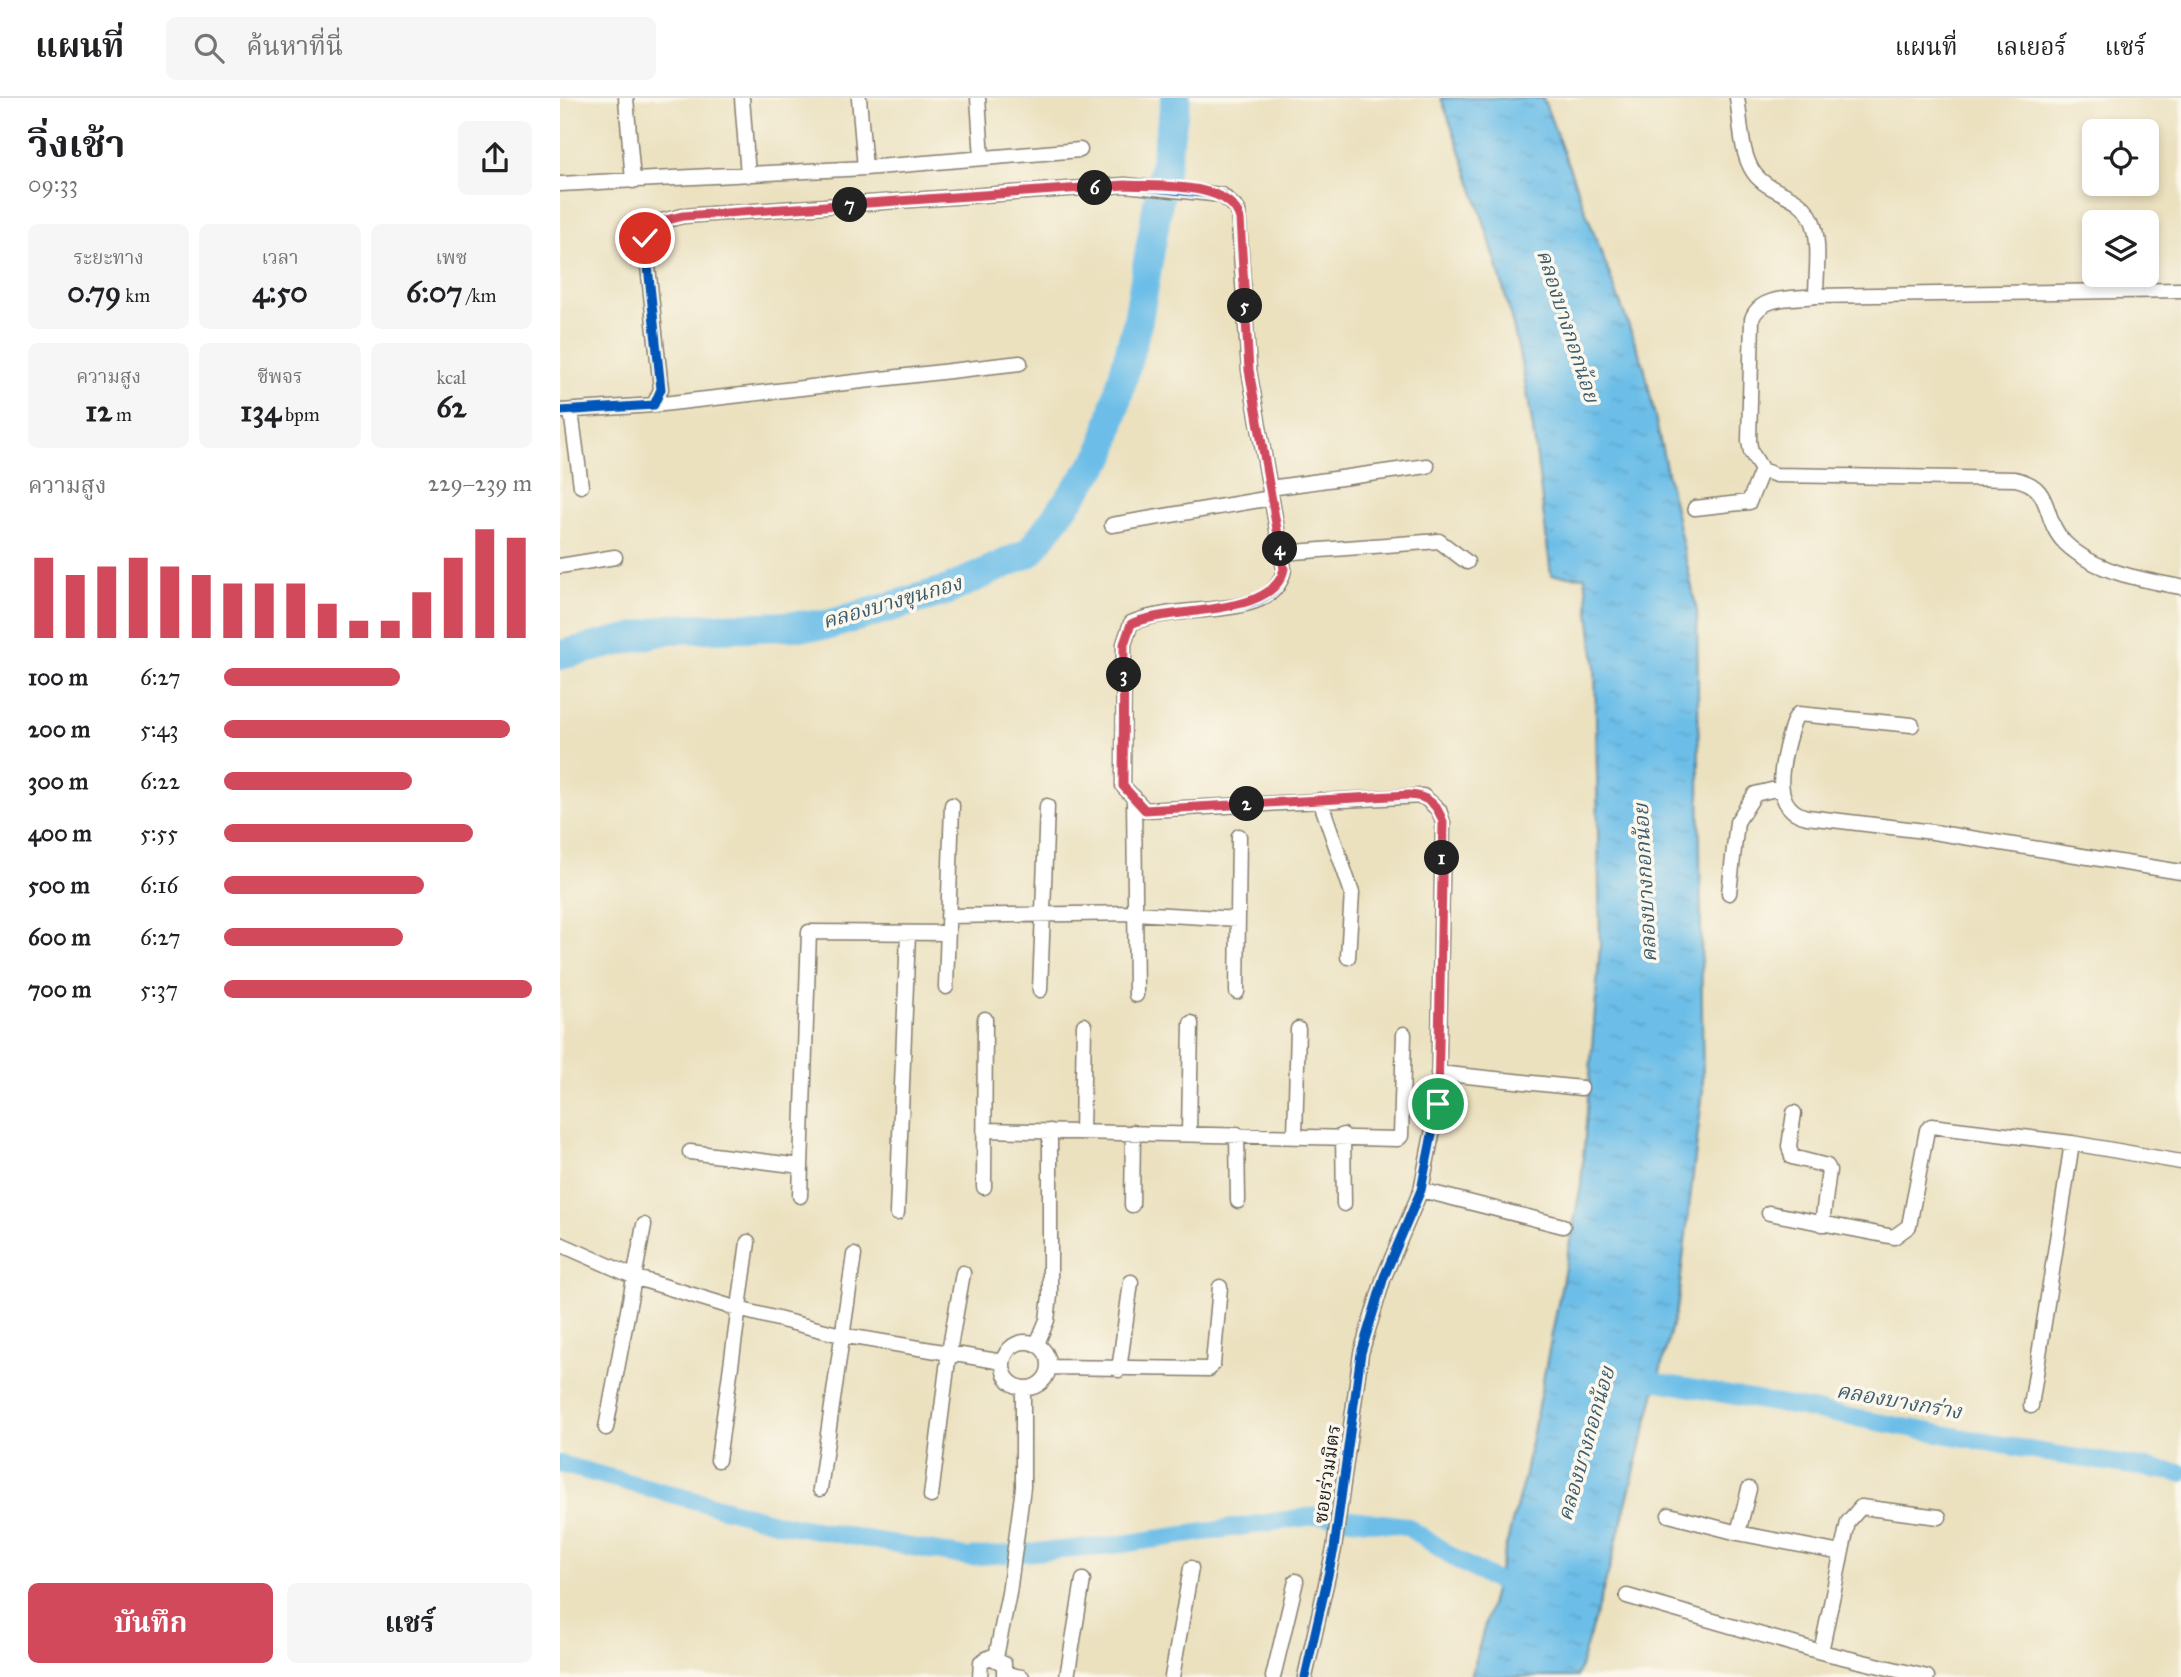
<!DOCTYPE html>
<html lang="th">
<head>
<meta charset="utf-8">
<style>
	:root { --surface:#fff; --page:#f6f6f6; --text:#202124; --muted:#757577; --line:#e0e0e0; --accent:#d1495b }
	body { margin:0; font-family:"IM FELL Great Primer","Noto Serif Thai",serif; background:var(--page); color:var(--text); height:100vh; display:flex; flex-direction:column; font-size:26px; white-space:nowrap }
	* { box-sizing:border-box; margin:0 }
	p { font-size:23px; color:var(--muted) }
	.icon { flex:none; width:38px; height:38px; fill:none; stroke:currentColor; stroke-width:2; stroke-linecap:round; stroke-linejoin:round }
	.map { position:relative; flex:1; overflow:hidden }
	.panel { display:flex; flex-direction:column; background:var(--surface); width:560px }
	.panel>* { flex:none }
	.tools { position:absolute; left:1522px; top:21px; display:grid; gap:14px }
	.tools a { display:grid; place-items:center; width:77px; height:77px; border-radius:10px; background:var(--surface); box-shadow:0 4px 10px #0003; font-size:35px }
	.pin { position:absolute; display:grid; place-items:center; width:60px; height:60px; color:#fff; margin:-30px; border:4px solid #fff; border-radius:50%; box-shadow:0 2px 7px #0007 }
	.km { position:absolute; width:35px; height:35px; margin:-18px; border-radius:50%; background:#222; color:#fff; font-size:19px; line-height:35px; text-align:center }
	.round { display:grid; place-items:center; flex:none; width:74px; height:74px; border-radius:10px; background:var(--page) }
	.summary { display:flex; align-items:center; justify-content:space-between; height:119px; padding:0 28px }
	h1 { font-size:38px; font-weight:700; line-height:52px }
	.metrics { display:grid; grid-template-columns:repeat(3,1fr); gap:10px; height:119px; padding:7px 28px }
	.metrics div { display:grid; align-content:center; border-radius:10px; background:var(--page); text-align:center }
	.metrics b { font-size:30px; font-weight:700 }
	.metrics small { font-size:19px; font-weight:400 }
	.metrics p { font-size:19px }
	.chart { height:196px; padding:14px 28px }
	.chart p { display:flex; justify-content:space-between }
	.chart svg { width:100%; height:126px; margin-top:7px; stroke:var(--accent); stroke-width:6 }
	.cta { display:flex; gap:14px; margin-top:auto; padding:14px 28px }
	.cta a { flex:1; height:80px; border-radius:10px; background:var(--accent); color:#fff; font-size:28px; font-weight:700; line-height:80px; text-align:center }
	.cta a+a { background:var(--page); color:var(--text) }
	ul { padding:0 28px; list-style:none; font-size:23px }
	li { display:grid; grid-template-columns:112px 84px 1fr; align-items:center; height:52px }
	li i { height:18px; border-radius:9px; background:var(--accent) }
	header { display:flex; align-items:center; gap:42px; box-sizing:border-box; height:98px; padding:0 35px; background:var(--surface); border-bottom:2px solid var(--line) }
	header strong { font-size:33px }
	nav { display:flex; gap:38px; margin-inline-start:auto; font-size:24px }
	.search { width:490px; height:63px; background:var(--page); display:flex; align-items:center; gap:18px; box-sizing:border-box; padding:0 24px; border-radius:10px; color:var(--muted); font-size:26px }
	main { display:flex; flex:1; min-height:0 }
	.map>svg:first-child { display:block }
	.water { fill:url(#water-ripples); stroke:#446d82; stroke-width:2 }
	.lines { fill:none; stroke-linecap:round; stroke-linejoin:round }
	.canal { stroke:#6cbee8; stroke-width:18 }
	.river { stroke:#6cbee8; stroke-width:30 }
	.minor-casing { stroke:#847e6e; stroke-width:17 }
	.minor { stroke:#fff; stroke-width:14 }
	.cycleway-casing { stroke:#fbf7ec; stroke-width:13 }
	.cycleway { stroke:#0057b8; stroke-width:9 }
	.route-casing { stroke:#fff; stroke-width:14 }
	.route { stroke:#d1495b; stroke-width:9 }
	.labels { text-anchor:middle; dominant-baseline:central; stroke-width:7; stroke-linejoin:round; paint-order:stroke }
	.street-label { font-size:19px; fill:#1c1c1c; stroke:#fbf7ec }
	.water-label { font-size:21px; font-style:italic; fill:#3c5d6e; stroke:#fbf7ec }
</style>
</head>
<body>
<header>
<strong>แผนที่</strong>
<div class="search"><svg class="icon" aria-label="search" viewBox="0 0 24 24"><circle cx="10" cy="10" r="6"/><path d="M15 15l6 6"/></svg>ค้นหาที่นี่</div>
<nav><a>แผนที่</a><a>เลเยอร์</a><a>แชร์</a></nav>
</header>
<main>
<section class="panel">
<div class="summary"><div><h1>วิ่งเช้า</h1><p>09:33</p></div><a class="round"><svg class="icon" aria-label="share" viewBox="0 0 24 24"><path d="M12 15V3M7 8l5-5 5 5M5 13v7h14v-7"/></svg></a></div>
<div class="metrics">
<div><p>ระยะทาง</p><b>0.79<small> km</small></b></div>
<div><p>เวลา</p><b>4:50</b></div>
<div><p>เพซ</p><b>6:07<small> /km</small></b></div>
</div>
<div class="metrics">
<div><p>ความสูง</p><b>12<small> m</small></b></div>
<div><p>ชีพจร</p><b>134<small> bpm</small></b></div>
<div><p>kcal</p><b>62</b></div>
</div>
<div class="chart"><p><span>ความสูง</span>229–239 m</p>
<svg viewBox="0 0 160 44" preserveAspectRatio="none"><path d="M5 44V16M15 44V22M25 44V19M35 44V16M45 44V19M55 44V22M65 44V25M75 44V25M85 44V25M95 44V32M105 44V38M115 44V38M125 44V28M135 44V16M145 44V6M155 44V9"/></svg>
</div>
<ul>
<li><b>100 m</b>6:27<i style="width:57%"></i></li>
<li><b>200 m</b>5:43<i style="width:93%"></i></li>
<li><b>300 m</b>6:22<i style="width:61%"></i></li>
<li><b>400 m</b>5:55<i style="width:81%"></i></li>
<li><b>500 m</b>6:16<i style="width:65%"></i></li>
<li><b>600 m</b>6:27<i style="width:58%"></i></li>
<li><b>700 m</b>5:37<i style="width:100%"></i></li>
</ul>
<div class="cta"><a>บันทึก</a><a>แชร์</a></div>
</section>
<div class="map">
<svg width="1621" height="1579" viewBox="0 0 1621 1579">
	<defs>
		<pattern id="water-ripples" width="26" height="14" patternUnits="userSpaceOnUse" patternTransform="scale(1.75)"><rect width="26" height="14" fill="#6cbee8"/><path d="M2 4q2-2 4 0t4 0M15 11q2-2 4 0t4 0" fill="none" stroke="#5da3c6"/></pattern>
	</defs>
	<rect width="100%" height="100%" fill="#fbf7ec"/>
	<filter id="ink" filterUnits="userSpaceOnUse"><feTurbulence type="fractalNoise" baseFrequency=".0143" numOctaves="2"/><feDisplacementMap in="SourceGraphic" scale="14" xChannelSelector="R" yChannelSelector="G"/><feConvolveMatrix kernelMatrix="1 2 1 2 8 2 1 2 1" color-interpolation-filters="sRGB"/></filter>
	<filter id="wash" filterUnits="userSpaceOnUse"><feTurbulence type="fractalNoise" baseFrequency=".00686" numOctaves="4" result="noise"/><feDisplacementMap in="SourceGraphic" scale="28" xChannelSelector="R" yChannelSelector="G"/><feGaussianBlur stdDeviation="1.57" result="paint"/><feColorMatrix in="noise" values="0 0 0 0 0 0 0 0 0 0 0 0 0 0 0 0 0 1.4 0 .05"/><feComposite in="paint" operator="in"/></filter>
	<g filter="url(#wash)">
		<rect width="100%" height="100%" fill="#ebe1bf"/>
		<path class="water" d="M881,0H983L1084,268L1137,513L1143,992L1118,1204L1048,1476L1017,1579H911L964,1380L1021,1087L1040,849L1035,565L1025,479L991,477C984,424 979,371 971,318C954,210 919,102 881,0Z"/>
		<g class="lines">
			<path class="canal" d="M1076,1280L1498,1357L1621,1375
				M0,1366L222,1426L408,1459L541,1449L761,1417L846,1428L899,1463L958,1495"/>
			<path class="river" d="M0,557L110,531L268,527L388,492L470,454L542,357L578,222L616,0"/>
		</g>
	</g>
	<g filter="url(#ink)">
		<g class="lines">
			<defs>
				<path id="minor" d="M66,0L73,83
					M182,0L188,77
					M299,0L305,70
					M418,0L422,60
					M1177,0C1181,23 1180,55 1194,75C1210,97 1241,95 1252,122C1261,143 1256,176 1256,198
					M0,86L305,70L520,52
					M1621,192L1256,198C1234,201 1200,197 1192,221L1189,343L1191,354L1202,372L1216,377L1455,381C1495,389 1481,421 1505,445C1535,474 1582,482 1621,489
					M94,307L460,265
					M0,313L94,307L101,291L85,140L98,124L123,118L565,87L662,97L678,112L689,272L724,471C722,482 716,492 706,498C677,517 609,508 571,525L564,546L563,688L585,712L863,698L879,712L883,725L878,1006L861,1092L824,1179L801,1255L774,1451L745,1579
					M11,313L21,388
					M710,390L867,368
					M1135,410L1189,404L1202,372
					M552,427L711,400
					M721,455L879,443L907,464
					M0,468L55,459
					M1352,627L1238,616C1232,623 1231,633 1228,642C1221,669 1211,711 1247,719L1373,734L1621,774
					M574,699L576,897
					M760,702L792,795L788,859
					M1169,795L1177,724L1195,696L1220,690
					M388,818L574,815L678,821
					M386,889L392,707
					M480,892L487,708
					M677,894L679,738
					M878,975L1021,990
					M1234,1015L1229,1048L1232,1059L1267,1068L1269,1072L1262,1126
					M425,1032L838,1041L841,1038L844,936
					M522,1034L524,927
					M629,1035L631,925
					M677,1036L678,1103
					M735,1037L738,931
					M783,1037L784,1106
					M130,1054L241,1068
					M424,1089L425,921
					M861,1092L1003,1128
					M240,1098L249,834L388,835
					M572,1107L573,1034
					M337,1115L348,835
					M1209,1115L1334,1139L1349,1128L1367,1032L1371,1028L1512,1045L1621,1064
					M0,1146L77,1180L178,1211L281,1237L443,1264
					M443 1267a23 23 0 1 1 46 0a23 23 0 1 1-46 0Z
					M477,1246L487,1222L490,1198V1033
					M489,1269L649,1271L653,1266L660,1189
					M559,1272L571,1184
					M1471,1308L1512,1045
					M46,1330L84,1127
					M158,1362L188,1144
					M260,1391L294,1157
					M371,1398L389,1254L403,1175
					M1109,1417L1178,1435L1281,1455
					M1178,1435L1189,1391
					M1067,1498L1261,1554L1367,1579
					M1261,1554L1288,1424L1301,1409L1379,1419
					M436,1559L449,1495L463,1389V1290
					M445,1576L462,1579
					M420,1579L421,1564L430,1559L444,1566V1579
					M507,1579L523,1482
					M612,1579L631,1470
					M713,1579L736,1483"/>
			</defs>
			<use href="#minor" class="minor-casing"/>
			<use href="#minor" class="minor"/>
			<defs>
				<path id="cycleway" d="M0,313L94,307L101,291L85,140L98,124L123,118L565,87L662,97L678,112L689,272L724,471C722,482 716,492 706,498C677,517 609,508 571,525L564,546L563,688L585,712L863,698L879,712L883,725L878,1006L861,1092L824,1179L801,1255L774,1451L745,1579"/>
			</defs>
			<use href="#cycleway" class="cycleway-casing"/>
			<use href="#cycleway" class="cycleway"/>
		</g>
	</g>
	<g class="lines" filter="url(#ink)">
		<defs>
			<path id="route" d="M85,140L98,124L123,118L565,87C598,89 671,83 680,121L689,272L724,471C713,521 612,507 571,526L564,546L563,688L585,712L849,697C868,698 877,706 883,724L878,1006"/>
		</defs>
		<use href="#route" class="route-casing"/>
		<use href="#route" class="route"/>
	</g>
	<g class="labels">
		<g class="street-label">
			<text transform="translate(767 1376) rotate(-82)">ซอยร่วมมิตร</text>
		</g>
		<g class="water-label">
			<text transform="translate(1008 228) rotate(72)">คลองบางกอกน้อย</text>
			<text transform="translate(332 504) rotate(-16)">คลองบางขุนกอง</text>
			<text transform="translate(1085 785) rotate(-93)">คลองบางกอกน้อย</text>
			<text transform="translate(1339 1303) rotate(10)">คลองบางกร่าง</text>
			<text transform="translate(1026 1346) rotate(-74)">คลองบางกอกน้อย</text>
		</g>
	</g>
</svg>
<div class="tools">
<a><svg class="icon" aria-label="locate" viewBox="0 0 24 24"><circle cx="12" cy="12" r="6"/><path d="M12 2v4M12 18v4M2 12h4M18 12h4"/></svg></a>
<a><svg class="icon" aria-label="layers" viewBox="0 0 24 24"><path d="M12 4l9 5-9 5-9-5zM3 14l9 5 9-5"/></svg></a>
</div>
<div class="pin" style="left:878px;top:1006px;background:#1e9e55"><svg class="icon" aria-label="arrive" viewBox="0 0 24 24"><path d="M6 21V4h12l-3 4 3 4H6"/></svg></div>
<div class="pin" style="left:85px;top:140px;background:#d93025"><svg class="icon" aria-label="check" viewBox="0 0 24 24"><path d="M5 12l5 5 9-10"/></svg></div>
<b class="km" style="left:882px;top:760px">1</b>
<b class="km" style="left:687px;top:706px">2</b>
<b class="km" style="left:564px;top:577px">3</b>
<b class="km" style="left:720px;top:451px">4</b>
<b class="km" style="left:685px;top:208px">5</b>
<b class="km" style="left:535px;top:90px">6</b>
<b class="km" style="left:290px;top:107px">7</b>
</div>
</main>
</body>
</html>
